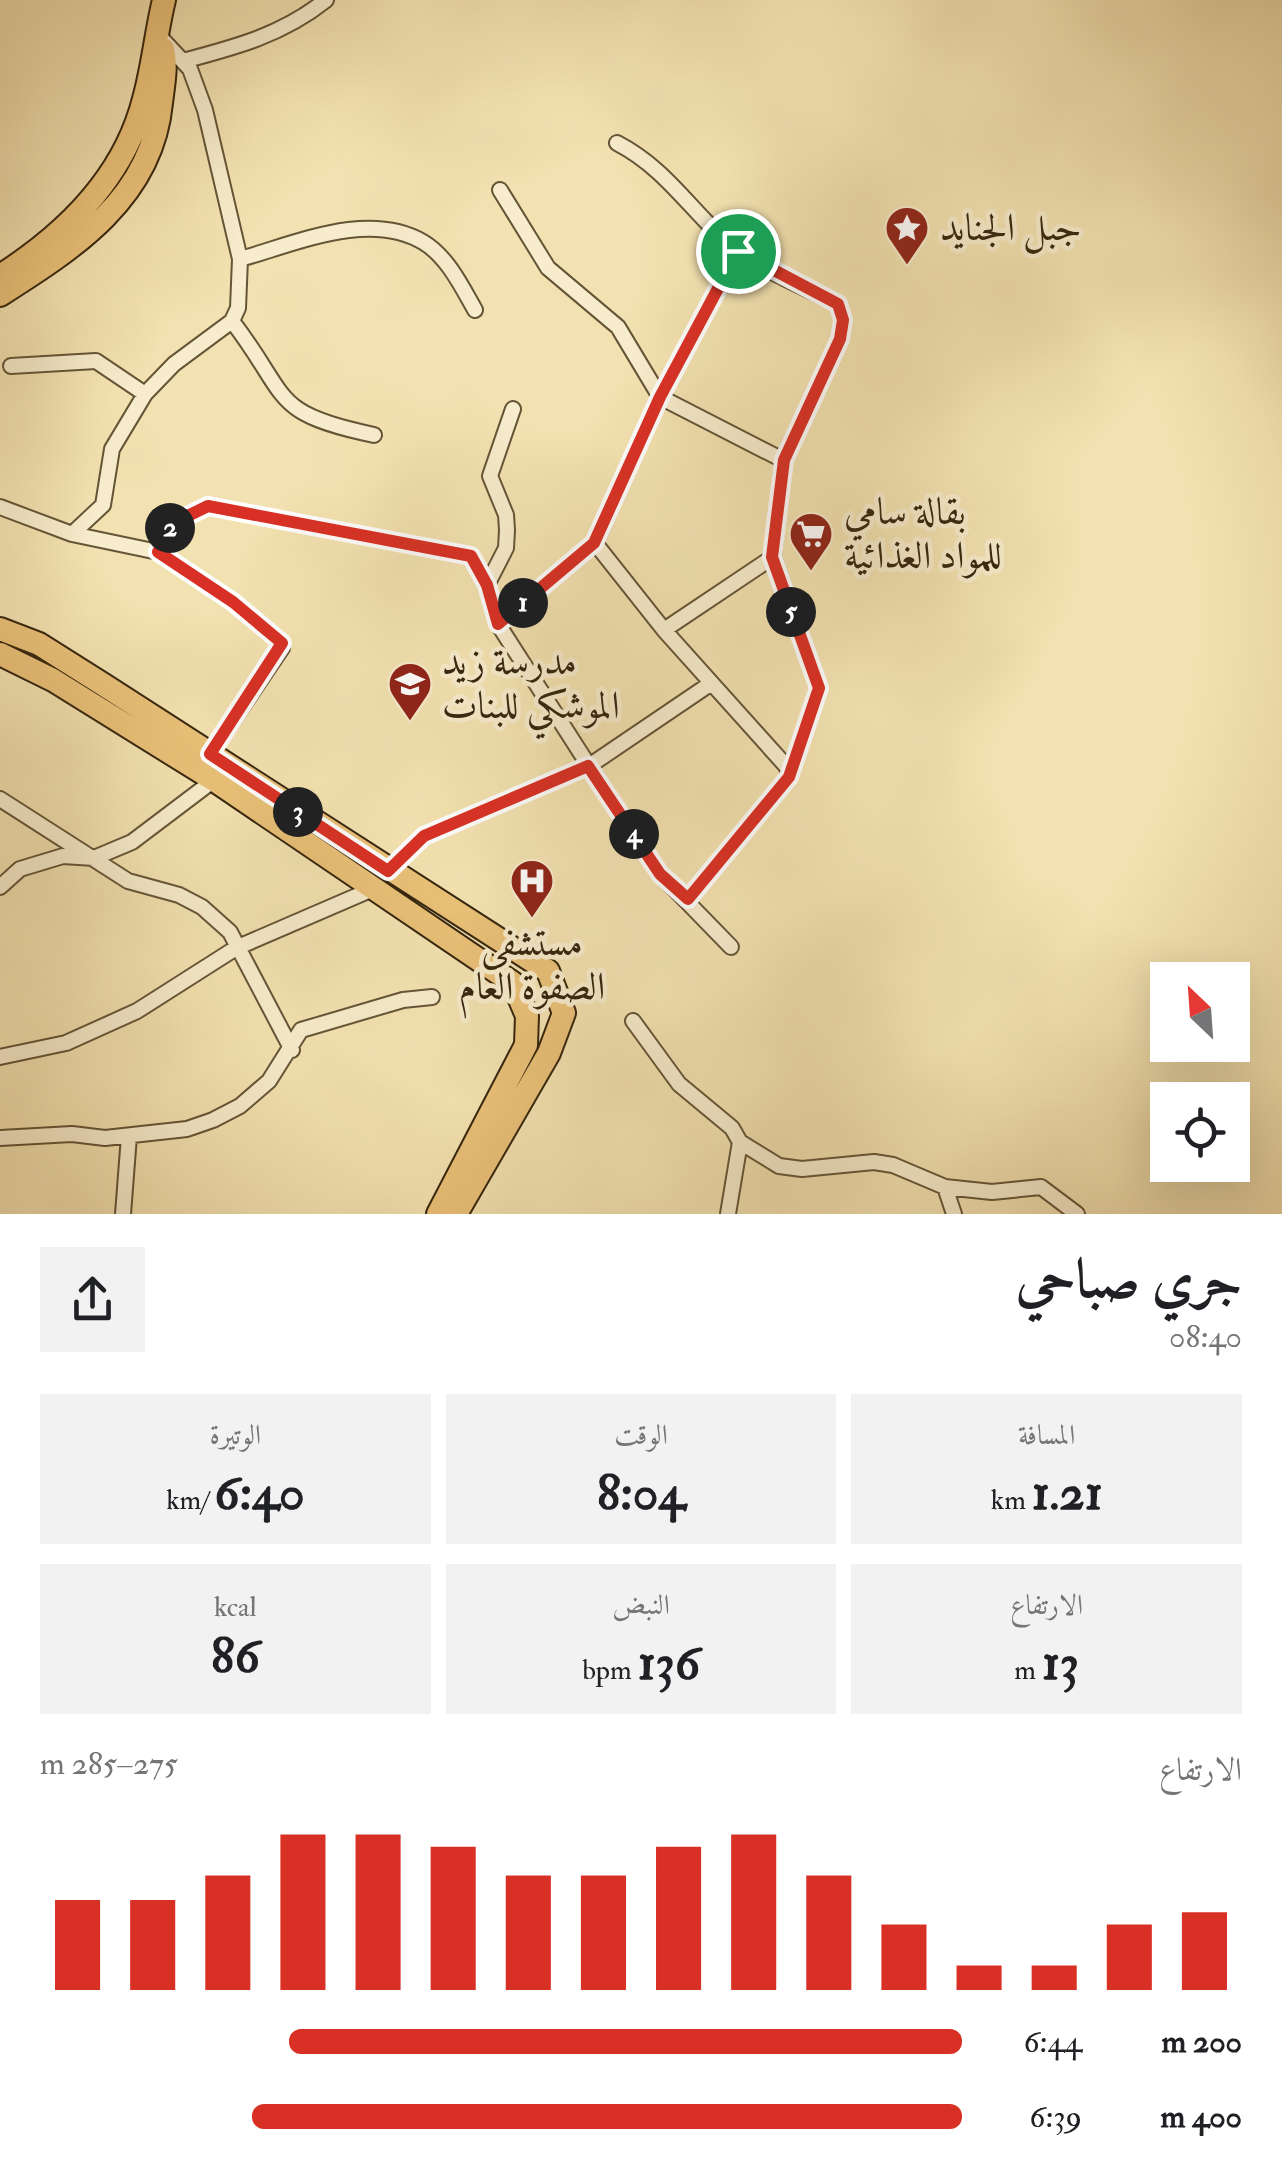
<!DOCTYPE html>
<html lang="ar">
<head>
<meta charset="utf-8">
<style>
	:root { --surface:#fff; --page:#f2f2f2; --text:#202124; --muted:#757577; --accent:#d93025 }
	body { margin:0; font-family:"IM FELL Double Pica",Amiri,serif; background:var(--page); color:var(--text); direction:rtl; height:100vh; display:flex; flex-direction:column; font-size:38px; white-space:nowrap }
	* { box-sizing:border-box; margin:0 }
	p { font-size:32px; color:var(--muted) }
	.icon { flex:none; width:55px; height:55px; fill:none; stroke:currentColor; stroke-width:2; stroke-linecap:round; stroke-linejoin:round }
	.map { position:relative; height:1214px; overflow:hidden; direction:ltr }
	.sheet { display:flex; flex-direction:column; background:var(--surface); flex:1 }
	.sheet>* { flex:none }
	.needle { width:65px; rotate:335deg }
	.tools { position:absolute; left:1150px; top:962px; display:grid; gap:20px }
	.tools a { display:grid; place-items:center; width:100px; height:100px; border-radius:0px; background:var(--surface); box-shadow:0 10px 40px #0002; font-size:50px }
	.pin { position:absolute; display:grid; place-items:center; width:85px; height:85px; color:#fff; margin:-42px; border:5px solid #fff; border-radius:50%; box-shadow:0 2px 10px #0007 }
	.km { position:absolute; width:50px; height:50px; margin:-25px; border-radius:50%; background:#222; color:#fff; font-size:28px; line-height:50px; text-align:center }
	.round { display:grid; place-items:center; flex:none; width:105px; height:105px; border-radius:0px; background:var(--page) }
	.head { display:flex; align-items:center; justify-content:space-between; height:170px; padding:0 40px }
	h1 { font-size:55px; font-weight:700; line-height:75px }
	.metrics { display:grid; grid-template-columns:repeat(3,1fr); gap:15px; height:170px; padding:10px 40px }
	.metrics div { display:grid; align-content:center; border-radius:0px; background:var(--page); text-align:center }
	.metrics b { font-size:50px; font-weight:700 }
	.metrics small { font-size:28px; font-weight:400 }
	.metrics p { font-size:28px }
	.chart { height:280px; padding:20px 40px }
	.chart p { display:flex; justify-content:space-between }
	.chart svg { width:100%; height:180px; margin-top:10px; stroke:var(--accent); stroke-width:6 }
	ul { padding:0 40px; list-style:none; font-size:32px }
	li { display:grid; grid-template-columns:160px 120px 1fr; align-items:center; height:75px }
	li i { height:25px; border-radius:12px; background:var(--accent) }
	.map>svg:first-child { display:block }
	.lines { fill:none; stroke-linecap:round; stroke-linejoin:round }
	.street-casing { stroke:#655537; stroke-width:18 }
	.primary-casing { stroke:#36260e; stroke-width:26 }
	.street { stroke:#f7eccc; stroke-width:14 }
	.primary { stroke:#eac178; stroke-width:22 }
	.route-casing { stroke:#fff; stroke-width:20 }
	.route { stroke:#d93025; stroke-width:12 }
	.labels { text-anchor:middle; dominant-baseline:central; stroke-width:9; stroke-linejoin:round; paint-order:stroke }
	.poi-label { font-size:38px; fill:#36260e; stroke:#f7eccc; text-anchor:start }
</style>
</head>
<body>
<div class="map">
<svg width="1282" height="1214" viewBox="0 0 1282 1214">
	<rect width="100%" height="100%" fill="#f3e2b1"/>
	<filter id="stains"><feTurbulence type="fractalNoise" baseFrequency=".002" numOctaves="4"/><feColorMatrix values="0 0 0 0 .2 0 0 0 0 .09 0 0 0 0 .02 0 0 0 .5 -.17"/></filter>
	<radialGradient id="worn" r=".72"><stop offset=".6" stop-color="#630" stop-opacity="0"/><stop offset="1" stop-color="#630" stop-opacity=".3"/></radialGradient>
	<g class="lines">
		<defs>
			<path id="street" d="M183,61C236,47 282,35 326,0
				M617,143C671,171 694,218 740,252C768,273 806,288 838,304L843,320L840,339L783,460L773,557L819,687L789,777L688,899
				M500,190L548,268L618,327L660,397L783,460
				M240,259C295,244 368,210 423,242C447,256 462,287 475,310
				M232,321C291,398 269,413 374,435
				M11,366L96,361L145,394
				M0,507L72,534L158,552L233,602L279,640L282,648L210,754
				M72,534L103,505L112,449L145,394L174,364L232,321L238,308L240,259L205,110L190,69L162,39
				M595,543L664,630L787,767L789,777
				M158,552L173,523L208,506L471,556L487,585L498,624L589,766L660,874L731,947
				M487,585L506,548L507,530L506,515L490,476L513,409
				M498,624L595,543L660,397L738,251
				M664,630L773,557
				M0,799L128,881L179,895L202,907L230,932L292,1050
				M388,871L424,836L589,766L710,684
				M0,887L20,869L63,856L94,858L132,842L214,780
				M633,1021L679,1084L732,1128L740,1142L728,1214
				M0,1057L66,1043L137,1011L236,948L375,888
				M0,1138L72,1134L105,1138L187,1129L213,1120L240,1106L269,1081L301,1030L403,1000L432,997
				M740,1142L779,1166L802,1169L874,1162L893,1165L945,1187L954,1214
				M945,1187L992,1192L1041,1187L1077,1214
				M123,1214L129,1136"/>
			<path id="primary" d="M0,276C66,234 124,178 144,99C153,67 156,33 164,0
				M0,295C74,248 152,198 161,103C163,85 167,67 163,49
				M0,629L39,644L104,685L548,971L564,1013L549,1053L456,1214
				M0,654L53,680L214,780L513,983L527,1016L526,1045L438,1214"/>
		</defs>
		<use href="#street" class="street-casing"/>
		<use href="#primary" class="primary-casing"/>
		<use href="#street" class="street"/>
		<use href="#primary" class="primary"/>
	</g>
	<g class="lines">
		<defs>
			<path id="route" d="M738,251L838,304L843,320L840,339L784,460L772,557L819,688L789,777L688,899L660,874L588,766L424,836L388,871L210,754L282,643L233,602L158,552L173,523L208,506L471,556L487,585L498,624L594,543L660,397Z"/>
		</defs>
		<use href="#route" class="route-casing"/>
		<use href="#route" class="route"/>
	</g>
	<defs>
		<symbol id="sight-pin" viewBox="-11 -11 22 30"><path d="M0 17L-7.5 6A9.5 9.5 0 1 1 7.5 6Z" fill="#8f2418" stroke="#f7eccc"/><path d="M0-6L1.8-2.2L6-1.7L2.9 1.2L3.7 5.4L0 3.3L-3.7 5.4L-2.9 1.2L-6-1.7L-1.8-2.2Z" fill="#fff"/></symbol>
		<symbol id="supermarket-pin" viewBox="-11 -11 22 30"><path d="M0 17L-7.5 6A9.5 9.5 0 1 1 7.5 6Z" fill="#8f2418" stroke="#f7eccc"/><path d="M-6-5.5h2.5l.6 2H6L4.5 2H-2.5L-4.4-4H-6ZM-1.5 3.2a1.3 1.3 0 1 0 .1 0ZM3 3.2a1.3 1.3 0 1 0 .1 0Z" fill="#fff"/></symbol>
		<symbol id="school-pin" viewBox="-11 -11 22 30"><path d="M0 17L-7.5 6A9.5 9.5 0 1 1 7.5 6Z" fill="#8f2418" stroke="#f7eccc"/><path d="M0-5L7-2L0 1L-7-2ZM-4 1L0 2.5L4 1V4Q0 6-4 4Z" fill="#fff"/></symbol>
		<symbol id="hospital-pin" viewBox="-11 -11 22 30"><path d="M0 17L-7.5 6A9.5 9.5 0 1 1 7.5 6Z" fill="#8f2418" stroke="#f7eccc"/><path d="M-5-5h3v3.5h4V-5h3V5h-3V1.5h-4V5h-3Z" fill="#fff"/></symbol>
	</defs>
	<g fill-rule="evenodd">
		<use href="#sight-pin" x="882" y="203" width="50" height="68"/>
		<use href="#supermarket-pin" x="786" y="509" width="50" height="68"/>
		<use href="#school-pin" x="385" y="659" width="50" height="68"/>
		<use href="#hospital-pin" x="507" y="856" width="50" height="68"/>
	</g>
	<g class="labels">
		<g class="poi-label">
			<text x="940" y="228">جبل الجنايد</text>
			<text x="844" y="512">بقالة سامي<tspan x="844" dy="44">للمواد الغذائية</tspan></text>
			<text x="442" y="662">مدرسة زيد<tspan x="442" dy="44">الموشكي للبنات</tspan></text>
			<text x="532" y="943" text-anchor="middle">مستشفى<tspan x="532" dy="44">الصفوة العام</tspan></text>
		</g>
	</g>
	<rect width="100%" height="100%" filter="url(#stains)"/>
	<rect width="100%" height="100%" fill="url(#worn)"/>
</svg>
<div class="tools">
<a><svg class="needle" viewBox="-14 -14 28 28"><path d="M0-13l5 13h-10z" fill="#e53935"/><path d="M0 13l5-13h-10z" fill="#757577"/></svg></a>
<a><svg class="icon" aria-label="locate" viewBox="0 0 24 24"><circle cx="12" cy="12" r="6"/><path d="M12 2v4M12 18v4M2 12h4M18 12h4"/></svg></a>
</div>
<div class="pin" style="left:738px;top:251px;background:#1e9e55"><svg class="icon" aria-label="arrive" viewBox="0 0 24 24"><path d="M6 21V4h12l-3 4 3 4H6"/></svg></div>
<b class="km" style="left:523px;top:603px">1</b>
<b class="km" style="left:170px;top:528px">2</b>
<b class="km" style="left:298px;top:812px">3</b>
<b class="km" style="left:634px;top:834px">4</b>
<b class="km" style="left:791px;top:612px">5</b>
</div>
<section class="sheet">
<div class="head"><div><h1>جري صباحي</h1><p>08:40</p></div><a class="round"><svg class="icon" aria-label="share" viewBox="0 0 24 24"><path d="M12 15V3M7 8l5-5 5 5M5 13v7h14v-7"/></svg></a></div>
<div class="metrics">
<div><p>المسافة</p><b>1.21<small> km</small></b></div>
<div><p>الوقت</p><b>8:04</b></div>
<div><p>الوتيرة</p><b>6:40<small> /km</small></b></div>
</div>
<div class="metrics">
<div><p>الارتفاع</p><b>13<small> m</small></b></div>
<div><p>النبض</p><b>136<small> bpm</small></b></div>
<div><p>kcal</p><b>86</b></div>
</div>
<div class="chart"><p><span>الارتفاع</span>275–285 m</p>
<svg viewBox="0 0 160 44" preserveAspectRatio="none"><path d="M5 44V22M15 44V22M25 44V16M35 44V6M45 44V6M55 44V9M65 44V16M75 44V16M85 44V9M95 44V6M105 44V16M115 44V28M125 44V38M135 44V38M145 44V28M155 44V25"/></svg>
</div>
<ul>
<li><b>200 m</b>6:44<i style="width:73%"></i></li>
<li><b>400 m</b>6:39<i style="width:77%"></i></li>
</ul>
</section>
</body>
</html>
